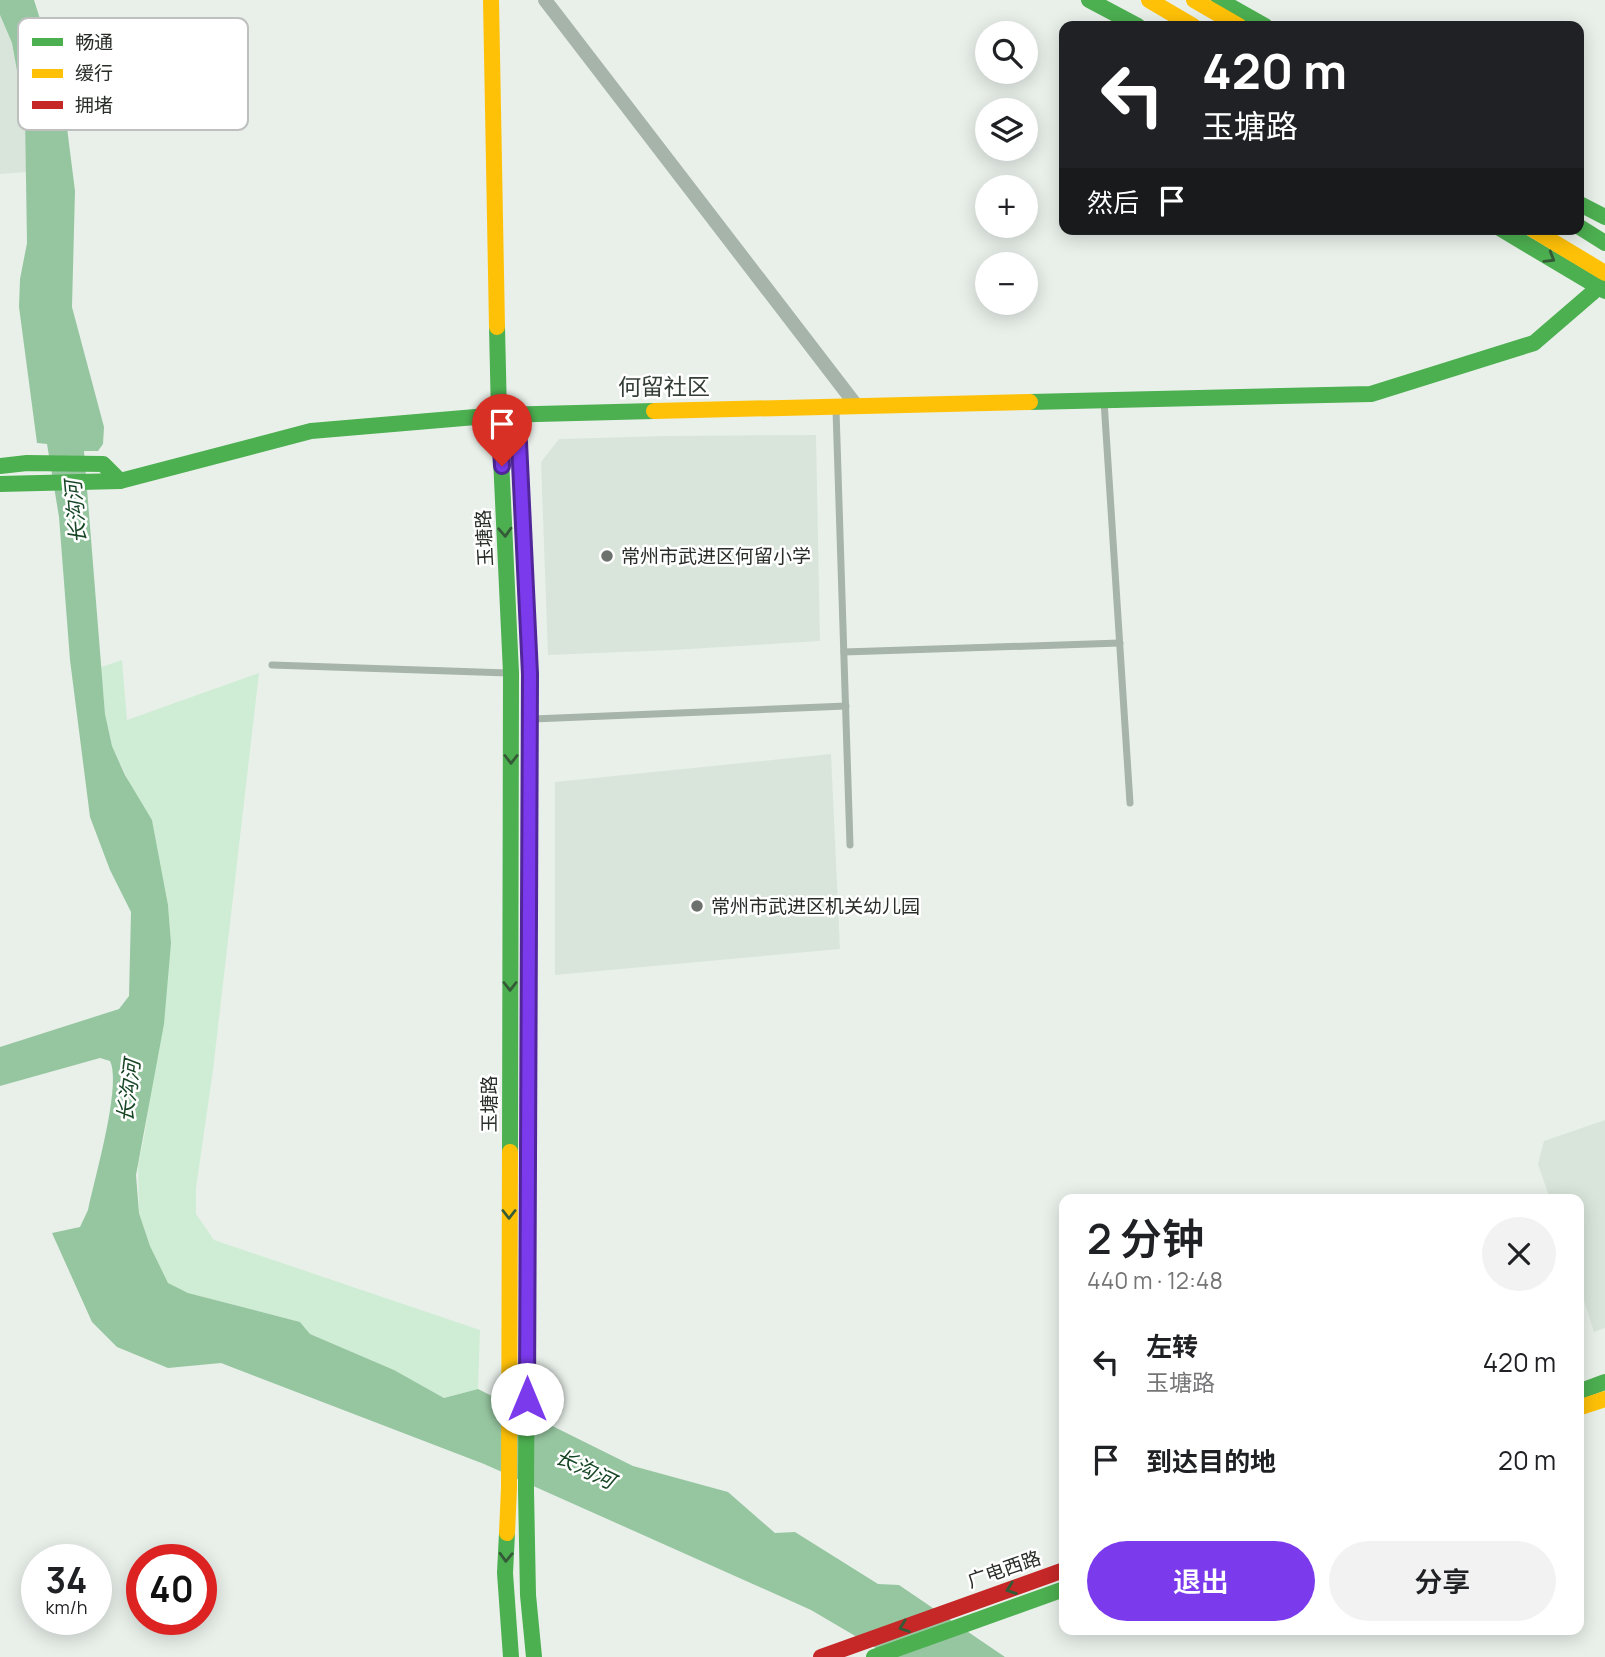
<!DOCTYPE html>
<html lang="zh">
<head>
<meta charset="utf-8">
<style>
	:root { --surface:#fff; --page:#f2f2f2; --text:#202124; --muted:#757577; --accent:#7c3aed }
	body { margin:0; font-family:Manrope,"Noto Sans SC",sans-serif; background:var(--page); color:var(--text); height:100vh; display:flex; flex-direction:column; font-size:26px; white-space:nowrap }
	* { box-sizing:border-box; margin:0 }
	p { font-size:23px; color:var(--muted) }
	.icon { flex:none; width:38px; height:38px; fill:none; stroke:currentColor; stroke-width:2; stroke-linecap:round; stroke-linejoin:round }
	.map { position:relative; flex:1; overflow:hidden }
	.drawer { position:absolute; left:1059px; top:1194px; width:525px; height:441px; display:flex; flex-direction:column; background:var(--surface); border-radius:14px; box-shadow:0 4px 18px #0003 }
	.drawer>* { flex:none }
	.guide { position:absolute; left:1059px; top:21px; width:525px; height:214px; border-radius:14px; box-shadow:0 4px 18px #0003; background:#202124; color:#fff; overflow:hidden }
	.controls { position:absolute; left:975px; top:21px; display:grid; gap:14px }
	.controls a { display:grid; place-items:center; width:63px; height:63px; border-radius:50%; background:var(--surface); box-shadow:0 4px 18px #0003; font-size:35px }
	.speed { position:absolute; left:21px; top:1544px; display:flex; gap:14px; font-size:35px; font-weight:700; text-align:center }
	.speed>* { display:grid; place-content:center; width:91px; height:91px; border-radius:50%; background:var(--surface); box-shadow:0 4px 18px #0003; line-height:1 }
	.speed small { font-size:18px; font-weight:400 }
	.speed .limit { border:10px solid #d22; background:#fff; color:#111 }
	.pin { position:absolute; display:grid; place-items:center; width:60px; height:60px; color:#fff; margin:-72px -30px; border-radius:50% 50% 50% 0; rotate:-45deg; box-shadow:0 0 7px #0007 }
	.pin .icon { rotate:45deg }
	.me { position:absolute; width:77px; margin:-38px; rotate:0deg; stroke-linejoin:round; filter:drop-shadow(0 0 5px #0008) }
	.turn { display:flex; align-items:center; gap:24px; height:147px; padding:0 28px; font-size:32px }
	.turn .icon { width:91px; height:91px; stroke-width:2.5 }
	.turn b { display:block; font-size:49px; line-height:60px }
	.then { display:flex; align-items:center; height:66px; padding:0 28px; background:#0003; gap:14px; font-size:26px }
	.round { display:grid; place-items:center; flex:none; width:74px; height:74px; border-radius:37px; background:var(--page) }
	.head { display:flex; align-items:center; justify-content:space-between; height:119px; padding:0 28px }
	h1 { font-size:42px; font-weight:600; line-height:52px }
	.cta { display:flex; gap:14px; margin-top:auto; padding:14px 28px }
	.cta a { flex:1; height:80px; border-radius:42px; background:var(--accent); color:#fff; font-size:28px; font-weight:600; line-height:80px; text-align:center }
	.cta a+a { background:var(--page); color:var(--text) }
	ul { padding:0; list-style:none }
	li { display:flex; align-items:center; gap:21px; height:98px; padding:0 28px }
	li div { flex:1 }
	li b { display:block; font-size:26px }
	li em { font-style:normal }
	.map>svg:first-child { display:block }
</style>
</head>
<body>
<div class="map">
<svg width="1605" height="1657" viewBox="0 0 1605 1657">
	<rect width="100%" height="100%" fill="#e9f0ea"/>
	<g fill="#d9e5da">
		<path d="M0,15l12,28 13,73 3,56 -28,2z"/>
		<path d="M816,435l4,206 -147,9 -125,5 -7,-193 18,-23 107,-3z"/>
		<path d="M831,754l9,195 -285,26v-193z"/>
		<path d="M1605,1120v208l-11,4 -15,-48 -1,-85h-28l-12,-35 6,-23z"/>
	</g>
	<path fill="#cfedd4" d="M122,660l5,60 132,-47 -46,397 -17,118v26l18,26 266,90 -2,59 -34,9 -50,-28 -84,-36 -10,-12 -112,-29 -20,-9 -18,-38 -11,-33 -1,-48 7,-33 26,-189 -3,-38 -16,-85 -21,-34 -19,-40 -7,-32 -4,-47z"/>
	<path fill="#96c6a0" d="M0,0h34l28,88 13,103 -3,116 32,120 -1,17 -5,7h-14l21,263 7,32 13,29 27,45 16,85 3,38 -7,81 -28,151 3,38 11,33 18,37 20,10 112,29 10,12 84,36 50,28 34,-9 155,77 95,26 47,41 20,-1 83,52 21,1 106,72h-114l-80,-47 -327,-146 -263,-101 -53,5 -51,-21 -25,-25 -40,-89 28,-6 8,-17c6,-30 34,-125 22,-149l-10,-3 -100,28v-39l119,-38 10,-13 2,-84 -21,-42 -20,-53 -20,-157 -11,-143 -12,-73 -10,-1 -18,-136 1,-28 7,-36 -2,-127 -13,-73 -12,-28z"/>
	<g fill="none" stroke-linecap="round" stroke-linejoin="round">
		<g stroke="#a7b4a9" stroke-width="7">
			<path d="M1104,401l26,402"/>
			<path d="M836,410l14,435"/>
			<path d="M844,652l276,-9"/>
			<path d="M272,665l236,8"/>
			<path d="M533,719l313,-13"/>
		</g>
		<path stroke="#a7b4a9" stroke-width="14" d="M545,0l311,405"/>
		<g stroke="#4caf50" stroke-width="16">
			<path d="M1089,0l49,26"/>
			<path d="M1219,0l46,26"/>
			<path d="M1578,203l27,14"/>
			<path d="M1578,226l27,17"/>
			<path d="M1501,229l104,62"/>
			<path d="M497,327l2,88 12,258 -1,479"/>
			<path d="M1030,402l341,-8 163,-51 65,-56 6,-2"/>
			<path d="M0,466l27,-3 76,1 17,17 191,-50 188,-16 155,-4"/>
			<path d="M0,484l120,-3"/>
			<path d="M530,769l-4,721 2,105 6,62"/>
			<path d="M1578,1392l27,-10"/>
			<path d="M507,1533l-2,40 6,84"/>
			<path d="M874,1657l190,-68"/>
		</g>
		<g stroke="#ffc107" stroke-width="16">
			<path d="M491,0l6,327"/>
			<path d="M1149,0l44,26"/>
			<path d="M1194,0l45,26"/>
			<path d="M1532,229l73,44"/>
			<path d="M654,411l376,-9"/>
			<path d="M1578,1408l27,-9"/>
			<path d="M507,1533l2,-45 1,-336"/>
		</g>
		<g stroke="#c62828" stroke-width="16">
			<path d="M499,415l20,27 11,232v95"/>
			<path d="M821,1657l243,-87"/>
		</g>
	</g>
	<defs><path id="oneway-chevron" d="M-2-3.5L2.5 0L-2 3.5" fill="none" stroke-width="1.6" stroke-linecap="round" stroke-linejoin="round" transform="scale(1.75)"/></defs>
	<g stroke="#355a37">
		<use href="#oneway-chevron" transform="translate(1550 258) rotate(31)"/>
		<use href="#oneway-chevron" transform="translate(505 532) rotate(87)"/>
		<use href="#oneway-chevron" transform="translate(511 759) rotate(90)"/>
		<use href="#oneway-chevron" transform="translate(510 986) rotate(90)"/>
		<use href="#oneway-chevron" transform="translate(509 1214) rotate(90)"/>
		<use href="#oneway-chevron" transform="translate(506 1557) rotate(92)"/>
		<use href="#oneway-chevron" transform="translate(1011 1589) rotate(161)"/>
		<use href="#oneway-chevron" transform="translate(904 1627) rotate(160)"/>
	</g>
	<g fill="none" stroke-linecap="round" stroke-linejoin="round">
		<defs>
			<path id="route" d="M502,466l-3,-51 20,27 11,232 -3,725"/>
		</defs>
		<use href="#route" stroke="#51269a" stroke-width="18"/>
		<use href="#route" stroke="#7c3aed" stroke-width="12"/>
	</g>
	<g fill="#6c716d" stroke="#fff" stroke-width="2.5">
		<circle cx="607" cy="556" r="7"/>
		<circle cx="697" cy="906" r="7"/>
	</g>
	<g text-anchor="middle" stroke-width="5" stroke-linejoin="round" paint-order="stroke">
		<g font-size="19" fill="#282d29" stroke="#fff">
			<text transform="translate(484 538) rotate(-93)" y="7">玉塘路</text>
			<text transform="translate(489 1104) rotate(-90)" y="7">玉塘路</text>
			<text transform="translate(1004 1569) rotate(-19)" y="7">广电西路</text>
		</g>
		<g font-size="19" fill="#282d29" stroke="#fff" text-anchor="start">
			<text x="621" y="563">常州市武进区何留小学</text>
			<text x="711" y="913">常州市武进区机关幼儿园</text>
		</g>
		<g font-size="21" font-style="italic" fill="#174624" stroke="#fff">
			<text transform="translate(76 512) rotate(-95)" y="7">长沟河</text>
			<text transform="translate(129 1091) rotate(-83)" y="7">长沟河</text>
			<text transform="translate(585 1469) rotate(26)" y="7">长沟河</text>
		</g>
		<g font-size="23" fill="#343e36" stroke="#fff">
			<text x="664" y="395">何留社区</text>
		</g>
	</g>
	<rect x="18" y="18" width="230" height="112" rx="10" fill="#fff" stroke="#bec0bf" stroke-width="2"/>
	<rect x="32" y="38" width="31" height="8" fill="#4caf50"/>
	<rect x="32" y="69" width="31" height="9" fill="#ffc107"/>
	<rect x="32" y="101" width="31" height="8" fill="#c62828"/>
	<g font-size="19" fill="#282d29">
		<text x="75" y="49">畅通</text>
		<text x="75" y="80">缓行</text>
		<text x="75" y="112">拥堵</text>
	</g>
</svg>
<div class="controls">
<a><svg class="icon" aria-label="search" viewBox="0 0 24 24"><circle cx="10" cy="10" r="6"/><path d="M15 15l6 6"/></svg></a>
<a><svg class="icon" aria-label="layers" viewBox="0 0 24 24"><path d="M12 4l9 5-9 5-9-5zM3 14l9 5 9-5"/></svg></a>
<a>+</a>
<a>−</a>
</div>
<div class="speed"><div>34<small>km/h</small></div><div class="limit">40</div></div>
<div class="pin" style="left:502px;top:466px;background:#d93025"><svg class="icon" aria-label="arrive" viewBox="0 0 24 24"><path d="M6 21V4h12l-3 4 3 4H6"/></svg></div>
<svg class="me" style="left:527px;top:1399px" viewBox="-20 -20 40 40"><circle r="19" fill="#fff"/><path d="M0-13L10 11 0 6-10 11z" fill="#7c3aed"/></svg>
<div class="guide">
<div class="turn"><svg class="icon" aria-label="left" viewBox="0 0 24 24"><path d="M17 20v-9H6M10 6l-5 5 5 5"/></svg><div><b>420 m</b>玉塘路</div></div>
<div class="then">然后<svg class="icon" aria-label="arrive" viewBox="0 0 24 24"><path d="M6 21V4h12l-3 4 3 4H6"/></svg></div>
</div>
<section class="drawer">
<div class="head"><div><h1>2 分钟</h1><p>440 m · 12:48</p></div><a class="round"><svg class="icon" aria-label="close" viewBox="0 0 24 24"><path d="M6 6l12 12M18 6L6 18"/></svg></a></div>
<ul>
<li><svg class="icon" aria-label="left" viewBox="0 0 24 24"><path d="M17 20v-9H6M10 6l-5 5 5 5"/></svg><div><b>左转</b><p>玉塘路</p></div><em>420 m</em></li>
<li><svg class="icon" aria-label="arrive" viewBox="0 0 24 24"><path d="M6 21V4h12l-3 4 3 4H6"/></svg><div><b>到达目的地</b></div><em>20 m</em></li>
</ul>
<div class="cta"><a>退出</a><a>分享</a></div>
</section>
</div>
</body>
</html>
